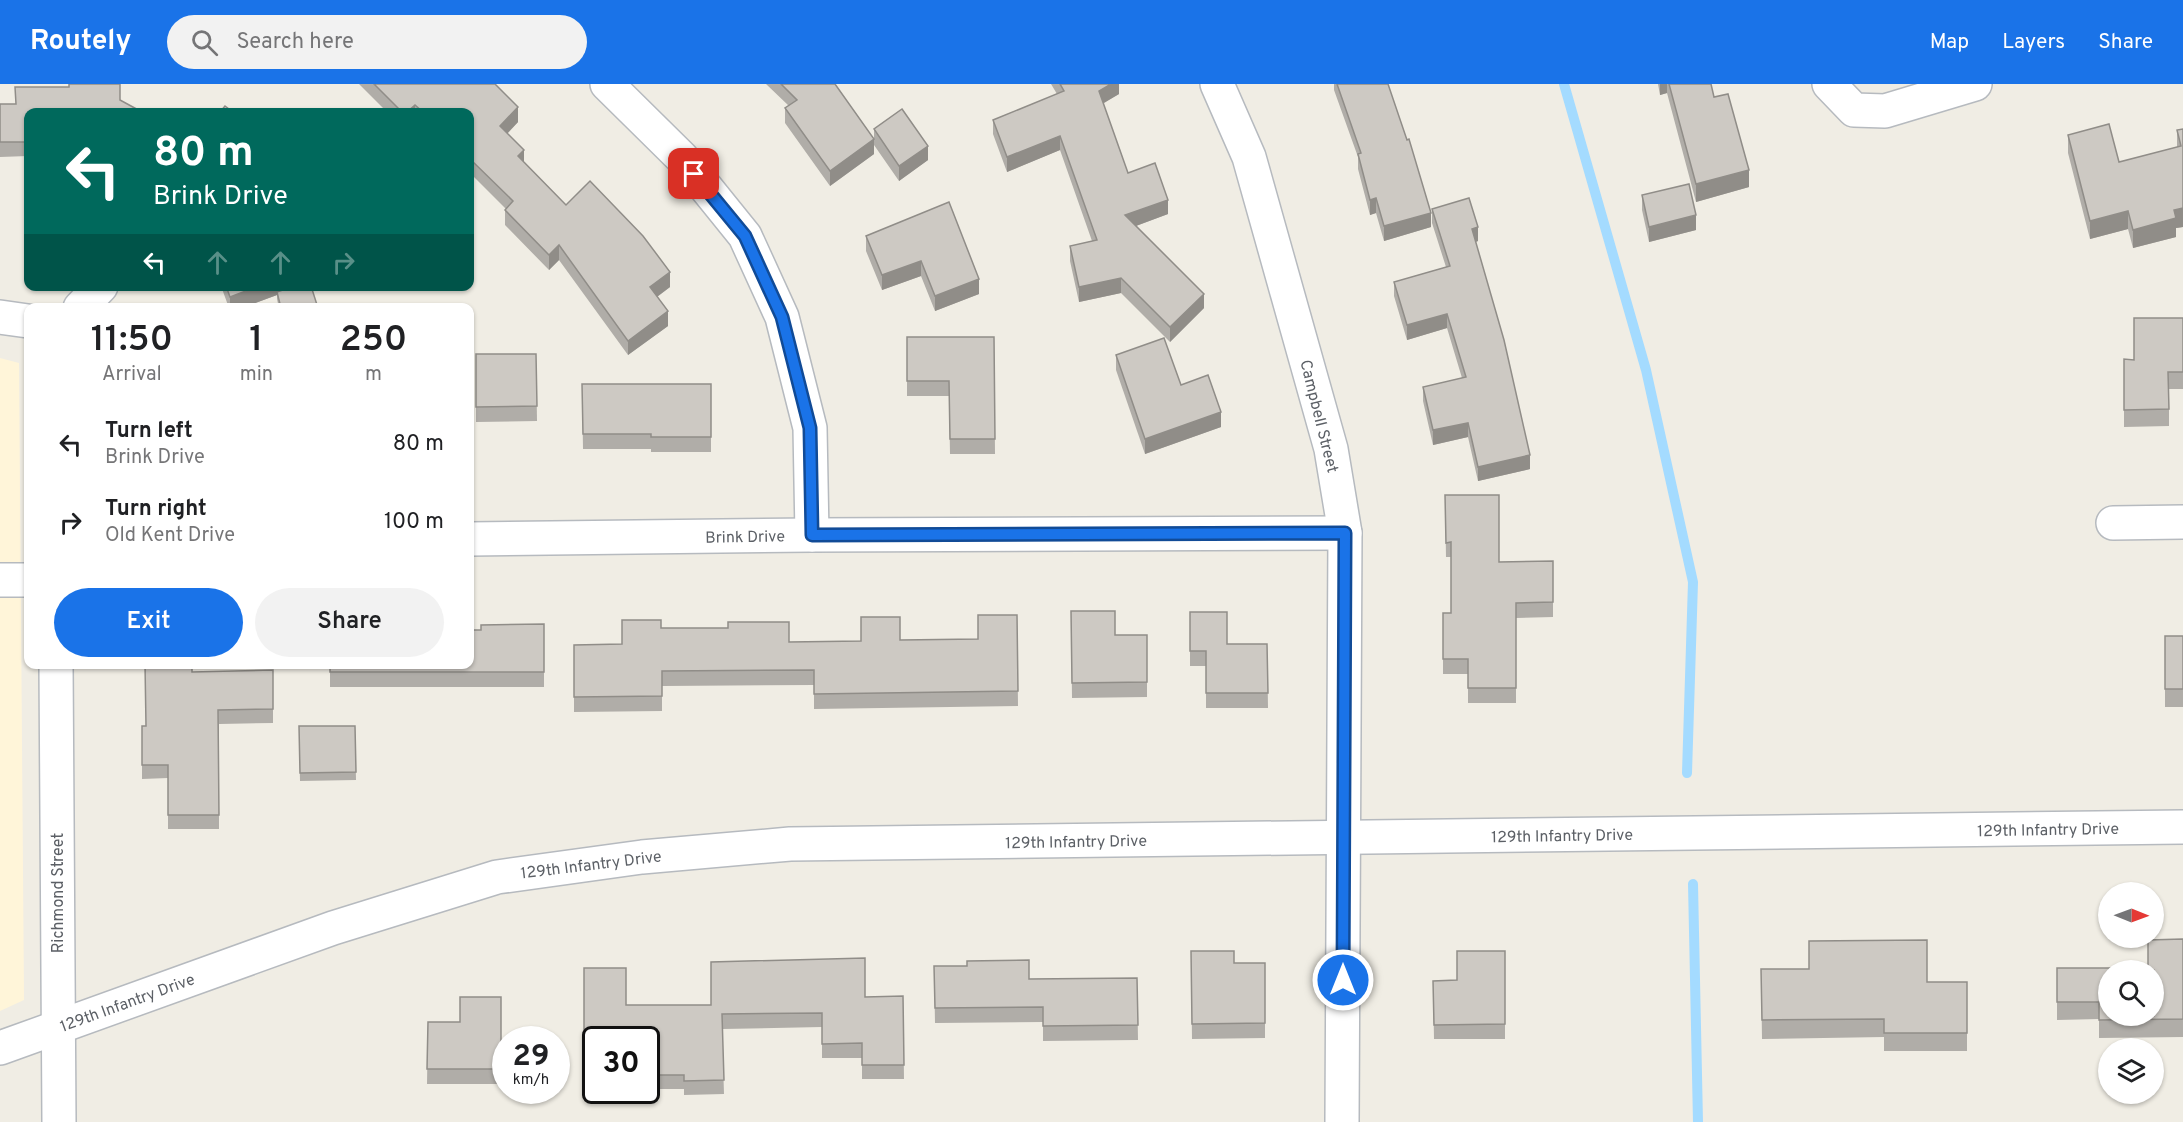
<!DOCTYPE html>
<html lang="en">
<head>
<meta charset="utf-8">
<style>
	:root { --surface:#fff; --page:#f2f2f2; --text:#202124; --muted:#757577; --accent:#1a73e8 }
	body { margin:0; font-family:Overpass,sans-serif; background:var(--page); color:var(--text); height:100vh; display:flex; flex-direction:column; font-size:22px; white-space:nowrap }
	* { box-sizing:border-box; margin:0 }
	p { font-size:20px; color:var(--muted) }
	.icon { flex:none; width:33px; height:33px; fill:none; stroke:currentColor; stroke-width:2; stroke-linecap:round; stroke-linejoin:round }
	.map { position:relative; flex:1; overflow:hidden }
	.details { position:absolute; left:24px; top:219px; width:450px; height:366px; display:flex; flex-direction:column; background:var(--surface); border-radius:12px; box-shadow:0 2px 4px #0004 }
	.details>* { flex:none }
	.banner { position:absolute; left:24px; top:24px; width:450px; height:183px; border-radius:12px; box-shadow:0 2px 4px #0004; background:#00695c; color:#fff; overflow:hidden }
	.needle { width:39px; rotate:91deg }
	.fabs { position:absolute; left:2098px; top:798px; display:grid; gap:12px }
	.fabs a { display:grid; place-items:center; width:66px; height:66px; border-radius:50%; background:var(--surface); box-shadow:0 2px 4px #0004; font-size:30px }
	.speed { position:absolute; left:492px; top:942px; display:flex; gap:12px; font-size:30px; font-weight:700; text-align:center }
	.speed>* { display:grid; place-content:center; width:78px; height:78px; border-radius:50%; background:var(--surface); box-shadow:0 2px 4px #0004; line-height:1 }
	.speed small { font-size:15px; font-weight:400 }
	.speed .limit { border:3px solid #111; border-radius:9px; background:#fff; color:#111 }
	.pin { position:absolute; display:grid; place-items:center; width:51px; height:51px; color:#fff; margin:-26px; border-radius:12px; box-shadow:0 3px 9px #0006 }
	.me { position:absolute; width:66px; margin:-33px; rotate:0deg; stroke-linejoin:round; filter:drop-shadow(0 0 4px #0008) }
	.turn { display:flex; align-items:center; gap:21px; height:126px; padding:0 30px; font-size:27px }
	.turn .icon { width:78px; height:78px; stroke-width:2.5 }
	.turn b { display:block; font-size:42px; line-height:51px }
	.lanes { display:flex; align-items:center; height:57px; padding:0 30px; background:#0003; justify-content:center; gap:30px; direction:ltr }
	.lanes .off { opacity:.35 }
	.eta { display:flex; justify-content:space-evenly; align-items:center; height:102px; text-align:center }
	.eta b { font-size:36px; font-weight:600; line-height:42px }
	.button { display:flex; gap:12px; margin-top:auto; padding:12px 30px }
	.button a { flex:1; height:69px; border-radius:36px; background:var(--accent); color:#fff; font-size:24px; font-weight:600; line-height:69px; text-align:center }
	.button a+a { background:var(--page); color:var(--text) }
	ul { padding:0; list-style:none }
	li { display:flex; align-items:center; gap:18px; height:78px; padding:0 30px }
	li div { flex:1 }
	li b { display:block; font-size:22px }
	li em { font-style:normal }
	header { display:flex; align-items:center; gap:36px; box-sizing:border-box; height:84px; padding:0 30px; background:var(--accent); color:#fff }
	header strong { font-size:28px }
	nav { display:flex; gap:33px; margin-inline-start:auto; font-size:21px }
	.search { width:420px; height:54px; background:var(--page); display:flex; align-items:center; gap:15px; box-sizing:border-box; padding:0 21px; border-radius:33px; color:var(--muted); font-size:22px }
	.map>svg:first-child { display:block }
</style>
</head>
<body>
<header>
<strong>Routely</strong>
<div class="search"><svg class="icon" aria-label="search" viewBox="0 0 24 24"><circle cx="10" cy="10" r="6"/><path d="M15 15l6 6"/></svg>Search here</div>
<nav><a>Map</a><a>Layers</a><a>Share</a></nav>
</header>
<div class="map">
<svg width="2183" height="1038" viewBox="0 0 2183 1038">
	<rect width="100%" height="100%" fill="#f0ede4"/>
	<path fill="#fff5d9" d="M0,274l19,5 5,637 -24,11z"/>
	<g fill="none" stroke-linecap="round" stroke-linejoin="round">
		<g stroke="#a4dbff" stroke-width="10">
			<path d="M1564,0l82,286 47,212 -6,191"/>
			<path d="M1693,800l5,238"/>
		</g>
		<defs>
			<g id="minor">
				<path d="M607,0l75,74 63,78 37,81 28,111 2,107"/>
				<path d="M1217,0l32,73 82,292 14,84 -3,589"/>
				<path d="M1829,0l25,26 31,1 90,-27"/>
				<path d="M80,224l21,-22"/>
				<path d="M0,233l28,4"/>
				<path d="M2113,439l70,-1"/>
				<path d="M470,455l342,-4 533,-2"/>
				<path d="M0,496h28"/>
				<path d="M56,580l3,458"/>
			</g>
			<path id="tertiary" d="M0,964l333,-120 164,-51 145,-20 148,-13 1393,-17"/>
		</defs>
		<use href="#minor" stroke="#b6babf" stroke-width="36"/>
		<use href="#tertiary" stroke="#b6babf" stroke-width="36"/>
		<use href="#minor" stroke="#fff" stroke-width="33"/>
		<use href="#tertiary" stroke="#fff" stroke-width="33"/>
	</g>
	<g fill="#b0ada8">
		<path d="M120,0l-92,28v44l-28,1v-53h15l54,-17z"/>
		<path d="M359,0h136l23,38 -11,12 17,28 42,43 104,82 -13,10 11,29 -40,29 -69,-95 -10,10 -44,-45v-15l1,-1 -36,-36v-61h-83z"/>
		<path d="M766,0h69l39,55v-10l54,31 -29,21 -25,-36v9l-44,32 -45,-63v-15l4,-2z"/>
		<path d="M1051,0h68v10l-16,9 25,70 40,41 -32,12 68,82 -34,34 -49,-49 -42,9 -9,-41v-15l22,-5 -32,-91 -53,22 -14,-38v-14l64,-26z"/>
		<path d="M1334,0h54l43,143 -47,14 -8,-28 -6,2 -12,-46v-12l-24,-67z"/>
		<path d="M1658,0h53l3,13 35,90 -53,15 -29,-109 -7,2z"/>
		<path d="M2183,45v98l-7,1v9l-43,11 -5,-19 -38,10 -22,-86v-18l51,27 58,-15v-17z"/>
		<path d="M1642,111l54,35 -47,12 -7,-32z"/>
		<path d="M949,118l30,92 -44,17 -14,-35 -39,14 -16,-39v-15z"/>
		<path d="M1432,125l46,32 -2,1 54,227 -52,12 -10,-44 -35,8 -10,-44v-14l39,-9 -15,-50 -40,12 -13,-44v-14l52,-15 -14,-44z"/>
		<path d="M221,202h62v4l35,18h-39l-2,-9v-4l-35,13h-13z"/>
		<path d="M2183,234v71h-14v37l-45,1v-68l10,1z"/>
		<path d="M907,253h87l1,117h-45l-1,-58h-42z"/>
		<path d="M476,270h60l1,67 -61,1z"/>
		<path d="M1116,271l65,30 40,42 -76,27 -29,-84z"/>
		<path d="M582,300h129v68h-60v-3h-68z"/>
		<path d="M1445,411l54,67 54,-1v56l-37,1v85h-48v-29h-25v-61h8v-56h-5z"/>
		<path d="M1071,527l44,24h32v62l-75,1z"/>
		<path d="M1190,528l37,32h40l1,64h-62v-42h-16z"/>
		<path d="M1017,531l1,91 -204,3v-24l-152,1v25l-88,1v-67l48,-1 39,-16 128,14 189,-3z"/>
		<path d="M544,540v63h-214v-23l151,-34z"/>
		<rect x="2165" y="552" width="18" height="71"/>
		<path d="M273,586v53l-54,1v105h-51v-51l-26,1v-53h4l46,-54z"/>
		<path d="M299,642h56l1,54 -56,1z"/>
		<path d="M2183,855v98l-84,1v-19l-42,1v-52h91z"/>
		<path d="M1191,867l43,12h31v75l-73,1z"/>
		<path d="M1505,867v88h-71l-1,-58 24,-1z"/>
		<path d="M934,882l95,13 108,-1 1,62 -95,1v-19l-108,1z"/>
		<path d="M584,884l42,37h85l154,-8 38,-1 1,83h-42v-21h-40v-31l-100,2 2,65 -40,1v-6h-38v-49h-50v29h-12z"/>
		<path d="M1761,885h48l118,13h40v69h-83v-14l-122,2z"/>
		<path d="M501,913v87h-74l1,-62h32z"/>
	</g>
	<g fill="#908d88">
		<path d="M1111,0h8v10l-20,12v-15z"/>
		<path d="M1660,0h7v9l-7,2z"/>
		<path d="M415,21v7h-8z"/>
		<path d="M518,23v15l-18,19v-15z"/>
		<path d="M1060,52v14l-53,22v-15z"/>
		<path d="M874,55v15l-44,32v-15z"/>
		<path d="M928,62v14l-29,21v-15z"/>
		<path d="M524,66v15l-6,-9z"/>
		<path d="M1749,86v17l-53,15v-18z"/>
		<path d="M1376,114v15l-6,2v-15z"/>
		<path d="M1168,116v14l-43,16v-15z"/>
		<path d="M2183,124v19l-7,1v9l-43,11v-18l41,-20z"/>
		<path d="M2128,127v18l-38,10v-18z"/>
		<path d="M1431,129v14l-47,14v-15z"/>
		<path d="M1696,131v15l-47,12v-15z"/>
		<path d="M1478,143v14l-6,2v-14z"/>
		<path d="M559,161v15l-10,10v-15z"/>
		<path d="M921,177v15l-39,14v-15z"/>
		<path d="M670,188v15l-20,15v-15z"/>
		<path d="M1121,194v15l-42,9v-15z"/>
		<path d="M979,195v15l-44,17v-15z"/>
		<path d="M259,202h24v7l-6,-1v3l-35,13h-12v-11z"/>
		<path d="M1204,210v14l-34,34v-15z"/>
		<path d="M668,227v15l-40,29v-14z"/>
		<path d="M1447,230v14l-40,12v-15z"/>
		<path d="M1221,328v15l-76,27v-15z"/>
		<path d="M1468,339v14l-35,8v-15z"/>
		<path d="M1530,371v14l-52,12v-14z"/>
	</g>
	<g fill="#cdc9c3" stroke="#908d88" stroke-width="1.5" fill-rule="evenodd">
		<path d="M69,0h51v16l22,12h-114v30h-28v-38h16l-1,-17h54z"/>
		<path d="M374,0h121l23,23 -18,19 24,24 -6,6 48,49 24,-24 53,55 27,36 -20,15 18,24 -40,30 -69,-96 -10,10 -44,-45 8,-9 -43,-42v-47h-47l-8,-7 -8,7h-5z"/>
		<path d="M781,0h54l39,55 -44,32 -45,-63 12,-8z"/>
		<path d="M1060,0h51l-12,7 29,82 27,-10 13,37 -43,15 79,79 -34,33 -49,-49 -42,9 -9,-41 27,-6 -37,-104 -53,21 -14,-37 71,-29z"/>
		<path d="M1337,0h51l19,56 2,-1 22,74 -47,13 -8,-28 -6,2 -12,-46 3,-1z"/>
		<path d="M1669,0h42l3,13 14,-3 21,76 -53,14z"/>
		<path d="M225,22l8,6h-13z"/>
		<path d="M902,25l26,37 -29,20 -25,-37z"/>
		<path d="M2109,40l10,38 62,-16 -4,-16 6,-1v79l-9,2 2,8 -43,12 -5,-19 -38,10 -22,-86z"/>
		<path d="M1689,100l7,31 -47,12 -7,-32z"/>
		<path d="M1469,114l9,29 -6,2 32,111 26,115 -52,12 -10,-44 -35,7 -10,-43 43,-10 -19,-63 -40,11 -13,-43 56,-16 -18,-57z"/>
		<path d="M949,118l30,77 -44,17 -14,-35 -39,14 -16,-39z"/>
		<path d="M226,202h33l-29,11z"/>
		<path d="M294,202h17l7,22h-37l-4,-16z"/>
		<path d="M2134,234h49v54h-15l1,37 -45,1v-51l10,1z"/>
		<path d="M907,253h87l1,102h-45l-1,-58h-42z"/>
		<path d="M1164,254l17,47 27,-10 13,37 -76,27 -29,-84z"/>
		<path d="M476,270h60l1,52 -61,1z"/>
		<path d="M582,300h129v53h-60v-3h-68z"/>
		<path d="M1445,411h54v67l54,-1v41l-37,1v85h-48v-29h-25v-46h8v-71l-5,1z"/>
		<path d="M1071,527h44v24h32v47l-75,1z"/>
		<path d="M1190,528h37v32h40l1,49h-62v-42h-16z"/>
		<path d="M978,531h39l1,76 -204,3v-24l-152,1v25l-88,1v-52l48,-1v-24h39v8h67v-6h61v20l72,-1v-24h39v23l78,-1z"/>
		<path d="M544,540v48h-214v-8h140v-34h11v-5z"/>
		<rect x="2165" y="552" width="18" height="53"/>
		<path d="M145,580h47v8l81,-2v39l-55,1 1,105h-51v-50h-26v-39h4z"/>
		<path d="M299,642h56l1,46 -56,1z"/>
		<path d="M2183,855v80l-84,1v-18h-42v-34h91v-28zM2109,886h45v46h-45z"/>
		<path d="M1927,856v42h40v51h-83v-14l-122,1 -1,-51h48v-28z"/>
		<path d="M1191,867h43v12h31v60l-73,1z"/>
		<path d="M1457,867h48v73l-71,1 -1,-44 24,-1z"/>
		<path d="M865,874v39l38,-1 1,69h-42v-22l-40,1v-31l-100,1 2,66 -40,1v-6h-38v-35h-50v15h-12v-87h42v37h85v-43z"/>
		<path d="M1029,876v19l108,-1 1,47 -95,1v-19l-108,1 -1,-42h33v-5z"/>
		<path d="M460,913h41v72h-74l1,-47h32z"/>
	</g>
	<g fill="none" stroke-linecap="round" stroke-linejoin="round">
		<defs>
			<path id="route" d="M694,90l51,62 37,81 28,111 2,107 533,-2 -2,447"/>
		</defs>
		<use href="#route" stroke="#114b97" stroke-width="15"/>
		<use href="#route" stroke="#1a73e8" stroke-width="10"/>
	</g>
	<g text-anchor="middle" stroke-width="5" stroke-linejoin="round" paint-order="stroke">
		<g font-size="16" fill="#5c6066" stroke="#fff">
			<text transform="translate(1320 332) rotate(76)" y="6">Campbell Street</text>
			<text transform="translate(745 452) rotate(-1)" y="6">Brink Drive</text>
			<text transform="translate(2048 745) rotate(-1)" y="6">129th Infantry Drive</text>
			<text transform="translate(1562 751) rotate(-1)" y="6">129th Infantry Drive</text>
			<text transform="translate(1076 757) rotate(-1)" y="6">129th Infantry Drive</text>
			<text transform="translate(591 780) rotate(-7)" y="6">129th Infantry Drive</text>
			<text transform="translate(57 809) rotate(-90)" y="6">Richmond Street</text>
			<text transform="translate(127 918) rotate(-20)" y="6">129th Infantry Drive</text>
		</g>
	</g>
</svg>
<div class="fabs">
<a><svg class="needle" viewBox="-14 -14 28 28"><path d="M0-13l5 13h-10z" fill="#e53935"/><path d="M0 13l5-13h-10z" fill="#757577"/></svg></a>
<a><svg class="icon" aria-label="search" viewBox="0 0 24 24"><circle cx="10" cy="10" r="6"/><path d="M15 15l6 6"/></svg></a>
<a><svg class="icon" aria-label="layers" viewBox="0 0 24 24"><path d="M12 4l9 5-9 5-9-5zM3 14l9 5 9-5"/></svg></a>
</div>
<div class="speed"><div>29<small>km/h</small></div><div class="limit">30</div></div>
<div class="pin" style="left:694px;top:90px;background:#d93025"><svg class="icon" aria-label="arrive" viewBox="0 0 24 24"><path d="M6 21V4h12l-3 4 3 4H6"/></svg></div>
<svg class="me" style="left:1343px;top:896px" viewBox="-20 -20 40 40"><circle r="17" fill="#1a73e8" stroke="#fff" stroke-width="3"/><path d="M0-11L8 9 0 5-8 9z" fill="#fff"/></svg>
<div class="banner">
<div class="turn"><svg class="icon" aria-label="left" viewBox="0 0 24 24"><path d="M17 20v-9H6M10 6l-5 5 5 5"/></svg><div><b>80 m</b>Brink Drive</div></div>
<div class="lanes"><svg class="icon" aria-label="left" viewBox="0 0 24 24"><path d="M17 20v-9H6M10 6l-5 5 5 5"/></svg><svg class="icon off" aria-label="ahead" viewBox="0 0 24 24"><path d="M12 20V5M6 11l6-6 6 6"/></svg><svg class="icon off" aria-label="ahead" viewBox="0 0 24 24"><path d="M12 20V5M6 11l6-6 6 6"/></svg><svg class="icon off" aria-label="right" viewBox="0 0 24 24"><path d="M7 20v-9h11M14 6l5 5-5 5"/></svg></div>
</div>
<section class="details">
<div class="eta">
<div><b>11:50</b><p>Arrival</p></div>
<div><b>1</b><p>min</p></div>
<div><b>250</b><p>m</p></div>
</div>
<ul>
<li><svg class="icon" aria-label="left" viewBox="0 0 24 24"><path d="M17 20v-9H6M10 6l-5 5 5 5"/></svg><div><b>Turn left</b><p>Brink Drive</p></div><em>80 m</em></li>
<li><svg class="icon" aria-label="right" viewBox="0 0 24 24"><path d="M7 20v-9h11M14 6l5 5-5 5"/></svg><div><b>Turn right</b><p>Old Kent Drive</p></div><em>100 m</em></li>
</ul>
<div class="button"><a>Exit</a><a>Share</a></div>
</section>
</div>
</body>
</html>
